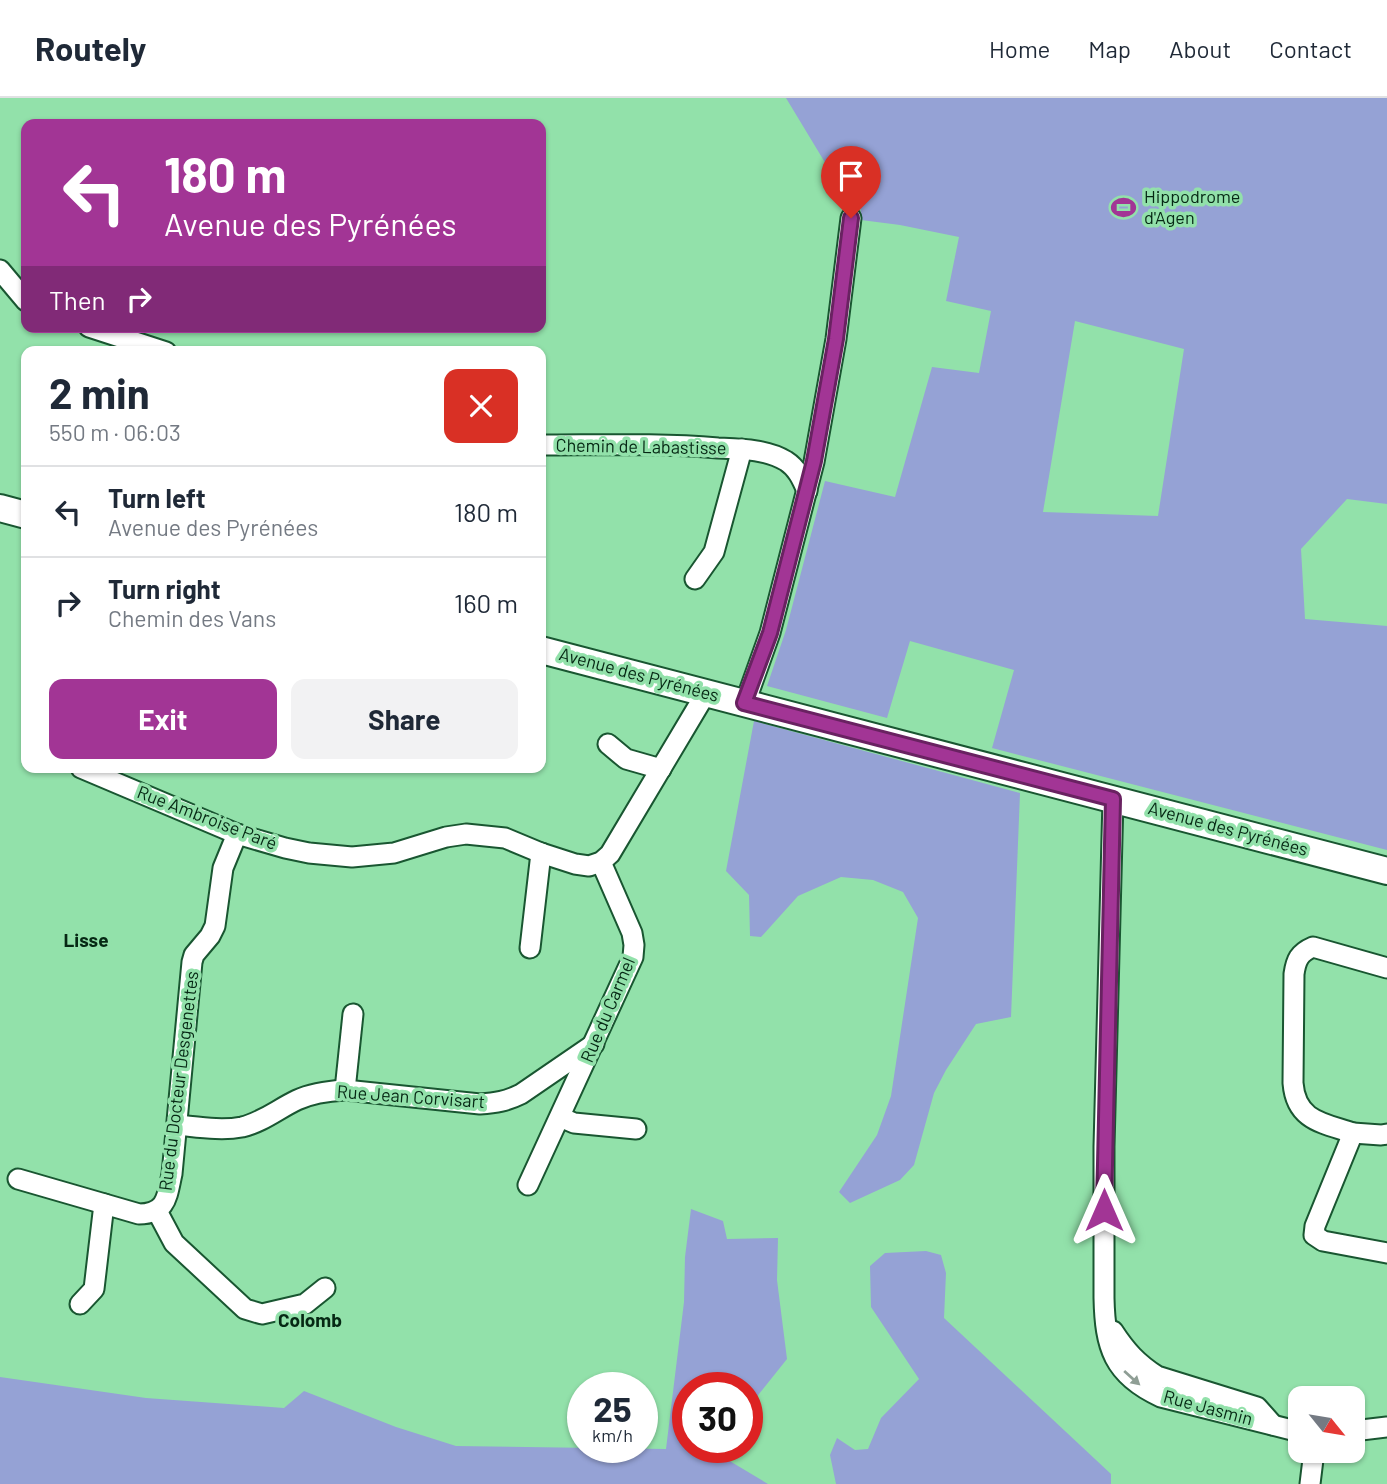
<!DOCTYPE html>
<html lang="en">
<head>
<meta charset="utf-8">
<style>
	:root { --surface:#fff; --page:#f2f2f3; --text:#1f2937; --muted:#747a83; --line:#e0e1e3; --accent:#a23595 }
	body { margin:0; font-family:Barlow,sans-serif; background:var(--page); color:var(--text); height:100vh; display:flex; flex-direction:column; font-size:26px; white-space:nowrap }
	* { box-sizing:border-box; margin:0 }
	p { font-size:23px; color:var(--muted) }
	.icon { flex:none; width:38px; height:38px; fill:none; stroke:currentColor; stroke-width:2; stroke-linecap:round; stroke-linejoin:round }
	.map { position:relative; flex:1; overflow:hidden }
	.sheet { position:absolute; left:21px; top:248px; width:525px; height:427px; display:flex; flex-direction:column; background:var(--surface); border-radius:14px; box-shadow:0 2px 5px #0004 }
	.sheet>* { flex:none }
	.guide { position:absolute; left:21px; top:21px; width:525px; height:214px; border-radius:14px; box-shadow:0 2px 5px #0004; background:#a23595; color:#fff; overflow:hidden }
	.needle { width:46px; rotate:120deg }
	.fabs { position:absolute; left:1288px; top:1288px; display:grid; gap:14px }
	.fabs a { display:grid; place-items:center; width:77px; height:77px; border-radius:14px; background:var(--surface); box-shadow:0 2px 5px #0004; font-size:35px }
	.speed { position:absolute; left:567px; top:1274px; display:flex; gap:14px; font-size:35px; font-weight:700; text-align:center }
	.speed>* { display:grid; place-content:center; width:91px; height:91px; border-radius:50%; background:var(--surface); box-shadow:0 2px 5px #0004; line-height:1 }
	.speed small { font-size:18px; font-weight:400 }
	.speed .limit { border:10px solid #d22; background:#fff; color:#111 }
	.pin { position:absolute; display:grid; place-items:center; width:60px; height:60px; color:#fff; margin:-72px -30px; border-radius:50% 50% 50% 0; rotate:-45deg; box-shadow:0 0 7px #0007 }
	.pin .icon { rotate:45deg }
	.me { position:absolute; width:77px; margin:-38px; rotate:0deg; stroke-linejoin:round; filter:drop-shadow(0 0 5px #0008) }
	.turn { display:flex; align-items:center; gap:24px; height:147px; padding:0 28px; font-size:32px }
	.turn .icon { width:91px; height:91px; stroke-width:2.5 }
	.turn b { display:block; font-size:49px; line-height:60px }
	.then { display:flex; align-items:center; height:66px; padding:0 28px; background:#0003; gap:14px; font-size:26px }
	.round { display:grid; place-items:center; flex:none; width:74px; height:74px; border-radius:14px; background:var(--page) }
	.overview { display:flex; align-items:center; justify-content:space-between; height:119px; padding:0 28px }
	h1 { font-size:42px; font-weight:700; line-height:52px }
	.cta { display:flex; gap:14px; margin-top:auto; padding:14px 28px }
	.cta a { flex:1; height:80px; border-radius:14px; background:var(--accent); color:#fff; font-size:28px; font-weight:700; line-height:80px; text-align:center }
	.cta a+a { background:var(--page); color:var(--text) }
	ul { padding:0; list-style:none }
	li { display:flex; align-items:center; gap:21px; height:91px; padding:0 28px; border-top:2px solid var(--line) }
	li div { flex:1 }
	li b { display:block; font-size:26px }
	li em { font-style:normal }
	header { display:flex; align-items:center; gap:42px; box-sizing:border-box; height:98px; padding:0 35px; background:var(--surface); border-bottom:2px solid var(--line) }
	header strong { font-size:33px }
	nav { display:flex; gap:38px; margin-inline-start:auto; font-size:24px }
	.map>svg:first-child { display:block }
</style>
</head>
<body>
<header>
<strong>Routely</strong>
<nav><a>Home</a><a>Map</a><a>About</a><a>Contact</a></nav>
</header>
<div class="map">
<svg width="1387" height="1386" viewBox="0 0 1387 1386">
	<rect width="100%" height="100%" fill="#92e1aa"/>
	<g fill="#95a2d5" fill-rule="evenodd">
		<path d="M786,0h601v406l-40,-5 -46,50 4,70 82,7v224l-395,-102 22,-78 -104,-29 -23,77 -120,-32 19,-56 39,-149 70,16 37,-130 47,6 12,-62 -45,-10 13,-64 -59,-12 -39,-5 -1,-26 -22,-10zM1075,223l109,28 -26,167 -115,-4z"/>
		<path d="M754,623l266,72 -9,224 -35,7 -30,46 -12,23 -20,72 -14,15 -50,23 -11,-11 38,-57 14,-39 27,-178 -15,-26 -30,-12 -32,-3 -43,19 -37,41 -11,-1 -1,-41 -23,-24z"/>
		<path d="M691,1111l32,12 4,18 51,-1 -1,42 10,79 -40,50v-21h-59v59h44l-4,13 40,24h-768v-107l146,21 138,10 20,-17 92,36 60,19 210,3 18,-147 1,-45z"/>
		<path d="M926,1153l15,4 5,18 -2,45 167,156v10h-275l-6,-29 7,-17 18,12 13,-1 13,-31 38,-39 -48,-72 -1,-41 15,-13z"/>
	</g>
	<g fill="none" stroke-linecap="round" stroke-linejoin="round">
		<defs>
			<g id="minor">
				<path d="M0,172l26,31"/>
				<path d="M89,229l77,25"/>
				<path d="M541,347c59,0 118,-2 177,3 22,1 48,1 68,13 11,7 16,18 21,30"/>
				<path d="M695,481l19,-27 28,-103"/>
				<path d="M745,605l25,-70 44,-171 22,-123 15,-121"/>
				<path d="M608,646l18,15 35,10"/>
				<path d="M81,670l156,66 48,14 24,5 43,4 42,-4 52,-16 20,-3 39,4 36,15 34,11 14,2 12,-4 9,-8 96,-161"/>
				<path d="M1113,701l-9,348v151c1,49 9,77 57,99l139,35"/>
				<path d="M530,850l11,-95"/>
				<path d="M345,992l8,-76"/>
				<path d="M560,1019l14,6 62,6"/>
				<path d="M177,1027c21,2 44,6 65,2 21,-5 36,-18 55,-27 15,-7 31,-9 48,-10l135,14c16,-1 27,-3 41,-10l73,-50"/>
				<path d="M1353,1035c-30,-10 -57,-12 -60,-50l1,-109c2,-14 5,-21 19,-27l74,21"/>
				<path d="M1387,1036l-6,1 -28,-2 -38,93 -1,9 9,6 64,12"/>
				<path d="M18,1081l121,35c28,0 28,-18 33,-40l20,-212 2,-7 16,-19 5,-10 8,-58 14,-34"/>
				<path d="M528,1087l105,-228 1,-12 -2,-12 -31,-71"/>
				<path d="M157,1113l17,32 71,66 17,5 43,-10 20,-16"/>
				<path d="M80,1206l14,-15 10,-85"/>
				<path d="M1113,1233c13,20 24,32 44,45l100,31 16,18"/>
				<path d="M1353,1333l34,-4"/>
				<path d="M1310,1386l4,-33"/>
			</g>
			<g id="secondary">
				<path d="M0,410l26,7"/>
				<path d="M541,552l846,221"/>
			</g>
		</defs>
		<use href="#minor" stroke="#195631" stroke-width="23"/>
		<use href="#secondary" stroke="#195631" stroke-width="30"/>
		<use href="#minor" stroke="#fff" stroke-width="19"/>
		<use href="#secondary" stroke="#fff" stroke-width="26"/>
	</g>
	<defs><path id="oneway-solid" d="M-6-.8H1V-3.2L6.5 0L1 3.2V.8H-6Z" transform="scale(1.75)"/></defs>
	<use fill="#8f9e95" href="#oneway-solid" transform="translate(1132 1280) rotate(42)"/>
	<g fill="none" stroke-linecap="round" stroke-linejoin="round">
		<defs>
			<path id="route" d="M851,120l-15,121 -22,122 -44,172 -26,70 369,96 -9,411"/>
		</defs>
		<use href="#route" stroke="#692261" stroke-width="18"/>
		<use href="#route" stroke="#a23595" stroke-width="12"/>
	</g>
	<defs>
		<symbol id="stadium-bare" viewBox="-9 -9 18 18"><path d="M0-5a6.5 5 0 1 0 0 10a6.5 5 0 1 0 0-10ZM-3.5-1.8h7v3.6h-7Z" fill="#a23595" stroke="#92e1aa" stroke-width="2.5" paint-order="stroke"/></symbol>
	</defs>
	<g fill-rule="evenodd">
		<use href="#stadium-bare" x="1106" y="92" width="35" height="35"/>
	</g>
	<g text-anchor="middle" stroke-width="7" stroke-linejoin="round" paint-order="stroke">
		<g font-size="18" fill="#062814" stroke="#92e1aa" text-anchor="start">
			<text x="1144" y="105">Hippodrome<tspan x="1144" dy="21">d'Agen</tspan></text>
		</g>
		<g font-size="18" fill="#062814" stroke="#92e1aa">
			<text transform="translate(641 349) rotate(1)" y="6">Chemin de Labastisse</text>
			<text transform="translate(639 577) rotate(15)" y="6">Avenue des Pyrénées</text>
			<text transform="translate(207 720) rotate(21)" y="6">Rue Ambroise Paré</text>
			<text transform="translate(1228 731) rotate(15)" y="6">Avenue des Pyrénées</text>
			<text transform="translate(608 912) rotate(-67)" y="6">Rue du Carmel</text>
			<text transform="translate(179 983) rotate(-83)" y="6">Rue du Docteur Desgenettes</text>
			<text transform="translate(411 999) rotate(4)" y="6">Rue Jean Corvisart</text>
			<text transform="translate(1208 1310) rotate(15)" y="6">Rue Jasmin</text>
		</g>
		<g font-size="19" font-weight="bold" fill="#062814" stroke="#92e1aa">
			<text x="86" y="849">Lisse</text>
			<text x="310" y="1229">Colomb</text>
		</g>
	</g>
</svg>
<div class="fabs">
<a><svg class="needle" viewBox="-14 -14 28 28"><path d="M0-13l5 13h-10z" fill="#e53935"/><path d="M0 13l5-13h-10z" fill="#747a83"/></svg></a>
</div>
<div class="speed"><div>25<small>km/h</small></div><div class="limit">30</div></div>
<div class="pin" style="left:851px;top:120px;background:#d93025"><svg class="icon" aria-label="arrive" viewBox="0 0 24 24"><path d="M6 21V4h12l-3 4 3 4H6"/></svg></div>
<svg class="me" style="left:1104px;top:1112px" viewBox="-20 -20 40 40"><path d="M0-17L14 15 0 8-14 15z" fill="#a23595" stroke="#fff" stroke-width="4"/></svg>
<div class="guide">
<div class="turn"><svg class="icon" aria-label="left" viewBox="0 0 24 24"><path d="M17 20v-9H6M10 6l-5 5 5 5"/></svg><div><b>180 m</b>Avenue des Pyrénées</div></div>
<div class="then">Then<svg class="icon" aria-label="right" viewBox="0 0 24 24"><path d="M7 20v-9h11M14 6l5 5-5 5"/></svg></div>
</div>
<section class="sheet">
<div class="overview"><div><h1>2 min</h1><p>550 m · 06:03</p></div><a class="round" style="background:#d93025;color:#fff"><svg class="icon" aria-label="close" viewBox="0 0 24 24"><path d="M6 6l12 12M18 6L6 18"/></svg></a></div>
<ul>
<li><svg class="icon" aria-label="left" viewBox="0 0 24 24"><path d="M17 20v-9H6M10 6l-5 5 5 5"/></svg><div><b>Turn left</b><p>Avenue des Pyrénées</p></div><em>180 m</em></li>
<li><svg class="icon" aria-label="right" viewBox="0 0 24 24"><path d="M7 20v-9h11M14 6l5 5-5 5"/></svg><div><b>Turn right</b><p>Chemin des Vans</p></div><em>160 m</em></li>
</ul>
<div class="cta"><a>Exit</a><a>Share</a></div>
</section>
</div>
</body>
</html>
